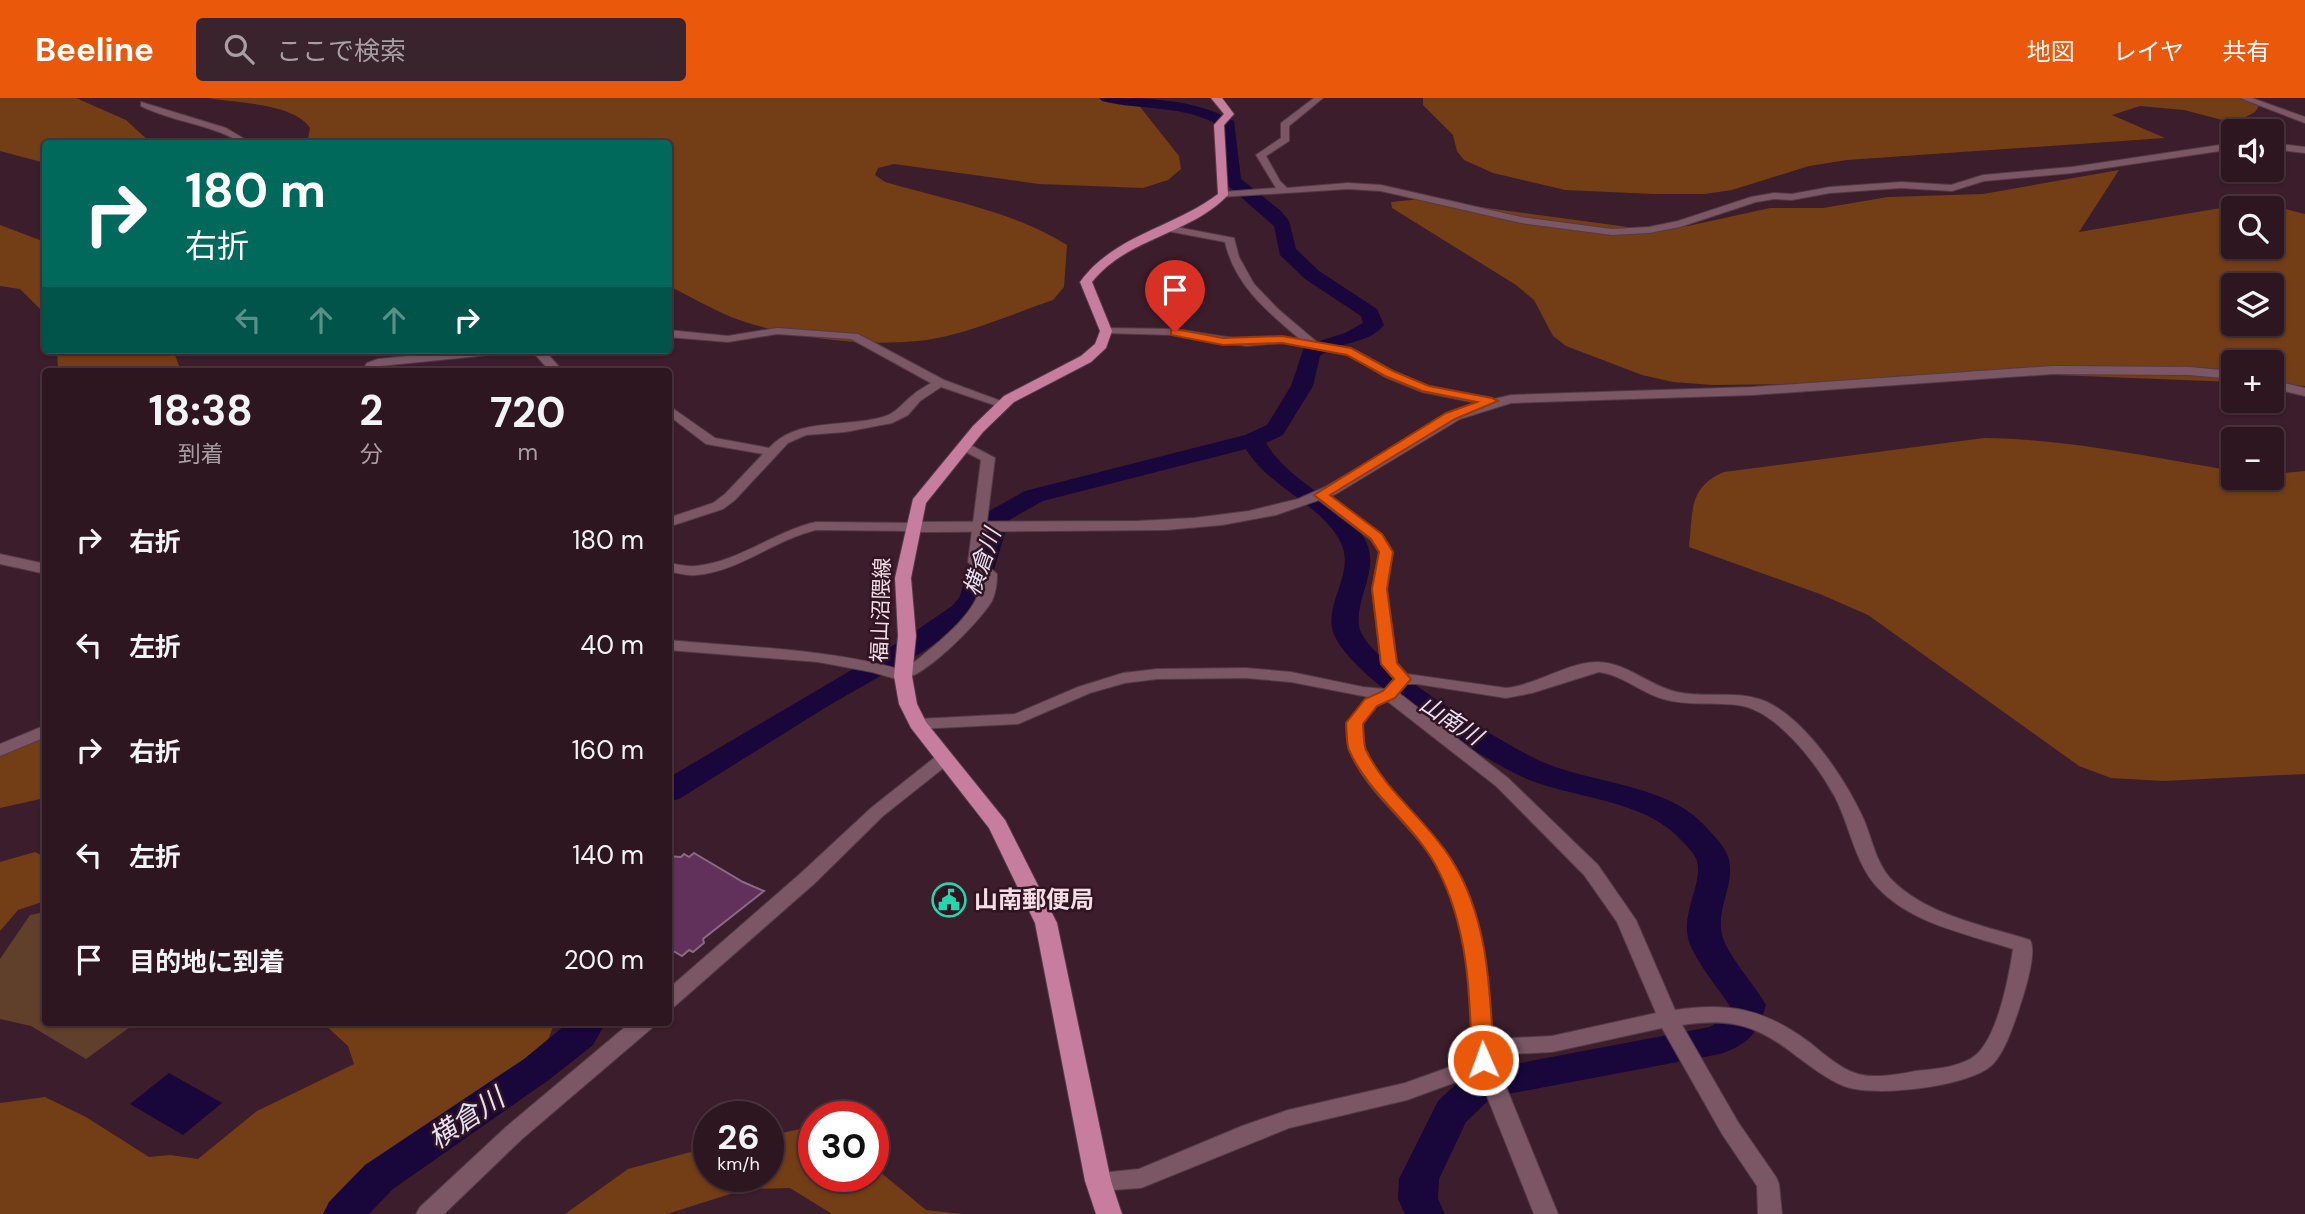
<!DOCTYPE html>
<html lang="ja">
<head>
<meta charset="utf-8">
<style>
	:root { --surface:#2d1620; --page:#39232d; --text:#f1f3f6; --muted:#a79fa5; --line:#48353e; --accent:#ea580c }
	body { margin:0; font-family:"DM Sans","Noto Sans JP",sans-serif; background:var(--page); color:var(--text); height:100vh; display:flex; flex-direction:column; font-size:26px; white-space:nowrap }
	* { box-sizing:border-box; margin:0 }
	p { font-size:23px; color:var(--muted) }
	.icon { flex:none; width:38px; height:38px; fill:none; stroke:currentColor; stroke-width:2; stroke-linecap:round; stroke-linejoin:round }
	.map { position:relative; flex:1; overflow:hidden }
	.sheet { position:absolute; left:42px; top:270px; width:630px; height:658px; display:flex; flex-direction:column; background:var(--surface); border-radius:7px; box-shadow:0 2px 5px #0004,0 0 0 2px var(--line) }
	.sheet>* { flex:none }
	.banner { position:absolute; left:42px; top:42px; width:630px; height:214px; border-radius:7px; box-shadow:0 2px 5px #0004,0 0 0 2px var(--line); background:#00695c; color:#fff; overflow:hidden }
	.fabs { position:absolute; left:2221px; top:21px; display:grid; gap:14px }
	.fabs a { display:grid; place-items:center; width:63px; height:63px; border-radius:7px; background:var(--surface); box-shadow:0 2px 5px #0004,0 0 0 2px var(--line); font-size:35px }
	.speed { position:absolute; left:693px; top:1003px; display:flex; gap:14px; font-size:35px; font-weight:700; text-align:center }
	.speed>* { display:grid; place-content:center; width:91px; height:91px; border-radius:50%; background:var(--surface); box-shadow:0 2px 5px #0004,0 0 0 2px var(--line); line-height:1 }
	.speed small { font-size:18px; font-weight:400 }
	.speed .limit { border:10px solid #d22; background:#fff; color:#111 }
	.pin { position:absolute; display:grid; place-items:center; width:60px; height:60px; color:#fff; margin:-72px -30px; border-radius:50% 50% 50% 0; rotate:-45deg; box-shadow:0 0 7px #0007 }
	.pin .icon { rotate:45deg }
	.me { position:absolute; width:77px; margin:-38px; rotate:358deg; stroke-linejoin:round; filter:drop-shadow(0 0 5px #0008) }
	.turn { display:flex; align-items:center; gap:24px; height:147px; padding:0 28px; font-size:32px }
	.turn .icon { width:91px; height:91px; stroke-width:2.5 }
	.turn b { display:block; font-size:49px; line-height:60px }
	.lanes { display:flex; align-items:center; height:66px; padding:0 28px; background:#0003; justify-content:center; gap:35px; direction:ltr }
	.lanes .off { opacity:.35 }
	.eta { display:flex; justify-content:space-evenly; align-items:center; height:119px; text-align:center }
	.eta b { font-size:42px; font-weight:700; line-height:49px }
	ul { padding:0; list-style:none }
	li { display:flex; align-items:center; gap:21px; height:105px; padding:0 28px }
	li div { flex:1 }
	li b { display:block; font-size:26px }
	li em { font-style:normal }
	header { display:flex; align-items:center; gap:42px; box-sizing:border-box; height:98px; padding:0 35px; background:var(--accent); color:#fff }
	header strong { font-size:33px }
	nav { display:flex; gap:38px; margin-inline-start:auto; font-size:24px }
	.search { width:490px; height:63px; background:var(--page); display:flex; align-items:center; gap:18px; box-sizing:border-box; padding:0 24px; border-radius:7px; color:var(--muted); font-size:26px }
	.map>svg:first-child { display:block }
</style>
</head>
<body>
<header>
<strong>Beeline</strong>
<div class="search"><svg class="icon" aria-label="search" viewBox="0 0 24 24"><circle cx="10" cy="10" r="6"/><path d="M15 15l6 6"/></svg>ここで検索</div>
<nav><a>地図</a><a>レイヤ</a><a>共有</a></nav>
</header>
<div class="map">
<svg width="2305" height="1116" viewBox="0 0 2305 1116">
	<rect width="100%" height="100%" fill="#3c1d2b"/>
	<path fill="#603f2b" d="M45,814l1,110h91l-51,37 -55,-33 -31,-7v-60l30,-44z"/>
	<g fill="#733d16" fill-rule="evenodd">
		<path d="M0,0h76l50,22 25,23 -105,1 -1,19 -45,-12z"/>
		<path d="M207,0h926l46,58 2,13 -13,11 -25,8 -104,-4 -145,-20 -16,4 -3,7 10,7c58,17 131,30 182,63l-3,42 -11,13c-35,12 -70,27 -106,36 -60,15 -159,3 -216,-19 -21,-9 -42,-21 -62,-31l-1,-142 -361,-1 3,-15c-16,-25 -74,-25 -103,-30z"/>
		<path d="M1423,0h832l4,8 -4,6 -21,11 -50,-13 -44,-4 -28,9 53,23 -318,22 -38,6 -77,24 -27,4h-52l-88,-4 -72,-17 -29,-13 -7,-9 -4,-16 -30,-30z"/>
		<path d="M2119,72l-40,62 177,-30 49,12v172l-33,-2v-22h-39v20l-176,-7h-88l-156,9 -101,1 -39,-3 -31,-7 -76,-29 -13,-10 -19,-36 -18,-15 -124,-77 -1,-6 30,-3 214,29 53,-2 82,-18h53l65,-11 95,-3zM2233,110h39v39h-39zM2233,187h39v39h-39z"/>
		<path d="M0,127l45,17v72l-25,-25 -20,-3z"/>
		<path d="M57,252h116l8,21h-123z"/>
		<path d="M1984,340c83,1 167,19 249,33v7h39v-4l33,-3v303l-142,7 -52,-3 -32,-12 -211,-151 -48,-21 -131,-47c4,-35 -1,-60 35,-75z"/>
		<path d="M45,640v60l-45,10v-54z"/>
		<path d="M35,754l10,5v44l-27,9 -18,21v-69z"/>
		<path d="M322,924h233l-11,28 -184,122 -35,42h-325v-111l45,-6 41,20 63,40 21,-2 28,4 59,-48 97,-47 -6,-18z"/>
		<path d="M814,1028v50h59v-10l53,44 36,4h-130l-42,-26 -44,1 -79,25h-102l63,-45 81,-22v29h59v-40z"/>
	</g>
	<path fill="#19063a" d="M169,975l53,30 -39,32 -53,-31z"/>
	<g fill="none" stroke-linecap="round" stroke-linejoin="round">
		<g fill="#19063a" fill-rule="evenodd">
			<path d="M1099,0c47,0 93,0 135,23l7,58 40,32 8,10 7,28 23,22 58,38 7,16c-16,20 -46,16 -64,31l-7,30 -27,44 -3,5 -17,8c24,40 73,55 98,95 18,30 -9,58 -5,88 5,36 140,114 175,132 51,26 132,24 171,68 8,9 22,22 24,34 6,27 -15,51 -6,78 6,19 32,47 43,67 -8,28 -18,40 -46,49l-228,43 -26,25 -27,57 -1,20 7,15h-40l-7,-15 1,-20 39,-78 30,-28 242,-46 16,-11 4,-10c-12,-18 -37,-48 -42,-68 -6,-28 15,-55 9,-77 -2,-7 -11,-16 -16,-21 -38,-43 -116,-41 -165,-66 -41,-21 -176,-102 -184,-146 -5,-30 24,-57 8,-87 -20,-38 -71,-53 -94,-92l-203,52 -34,19 -24,79 -13,19 -48,33 -96,55 -149,93 -11,3v-24l236,-139 48,-33 7,-8 30,-87 36,-20 220,-56 22,-10 24,-39 12,-36 7,-6 35,-11 18,-10 -2,-7 -56,-37 -25,-24 -6,-29 -47,-41 -7,-59c-37,-22 -78,-15 -118,-25z"/>
			<path d="M569,924h37l-13,23 -43,34 -157,110 -24,25h-46l6,-12 36,-37 159,-106z"/>
		</g>
	</g>
	<path fill="#61315b" stroke="#896b84" stroke-width="2" d="M694,755l49,29 21,9 -61,48 1,4 -11,9 -4,-2 -7,6 -14,-8v-92l13,1 3,-3 5,3z"/>
	<g fill="none" stroke-linecap="round" stroke-linejoin="round">
		<defs>
			<g id="minor">
				<path d="M1314,0h9l-34,28v15l-23,15 14,25 7,7 61,-5 33,2 140,32 91,12 37,-2 29,-6 73,-24 23,-4 18,1 38,-7 71,-5 50,3 32,-10 89,-8 161,-24v6l-161,24 -88,8 -32,10 -51,-3 -71,5 -38,7 -18,-1 -18,3 -76,25 -31,6 -37,2 -91,-12 -140,-32 -33,-2 -128,8v-4l3,-1 53,-4 -20,-33 25,-17v-15z"/>
				<path d="M2240,0h12l53,19v6z"/>
				<path d="M141,4l85,26 27,16c-14,0 -23,-9 -37,-13 -25,-9 -51,-13 -75,-25z"/>
				<path d="M2272,45l33,4v6l-33,-4z"/>
				<path d="M1166,127l68,13 5,19 15,27 24,25 40,34 37,7 38,21 36,15 63,12 6,4 -6,4 -70,-14 -37,-15 -37,-22 -66,-12 -36,3 -71,-11 -73,-2 -2,-2 6,-3 69,1 71,11 36,-3 19,3c-33,-28 -66,-54 -76,-98l-63,-12v-4z"/>
				<path d="M777,230l81,6 86,46 65,24 -6,4 -62,-21 -21,14 -12,14 -16,8 -47,9 -39,3 -18,8 -53,57 -12,9 -55,18v-9l45,-15 12,-9 38,-40 -57,-10 -38,-29v-10l47,33 54,10c28,-31 76,-20 114,-31 14,-4 19,-14 30,-22 5,-5 12,-8 18,-12l-80,-44 -74,-5 -49,8 -60,-5v-7l60,6z"/>
				<path d="M466,252h39l-6,4 -119,12 -6,5h-12l5,-8 11,-4z"/>
				<path d="M531,252h13l19,21h-13z"/>
				<path d="M2272,282l33,8v8l-33,-8z"/>
				<path d="M965,344l30,16 -13,103 15,13c0,9 -1,18 -5,27 -11,19 -73,84 -95,78l-2,-3c6,-6 15,-11 22,-16 25,-21 64,-49 66,-85l-15,-13 13,-102 -21,-11 -2,-3z"/>
				<path d="M1321,393l61,43 11,18 -7,37 11,74 10,11 99,14c31,-3 61,-26 92,-26 30,1 51,24 79,30 30,7 61,-3 90,10 40,19 79,78 97,118 8,19 12,42 26,58 35,37 93,47 140,62 8,13 -7,57 -12,72 -6,17 -13,39 -25,52 -22,23 -120,34 -149,22 -16,-6 -31,-18 -45,-28 -40,-32 -66,-41 -117,-33l56,97 38,55 3,7 3,30h-24l-1,-28 -35,-52 -60,-106 -110,24 -59,3 65,159h-24l-56,-140 -71,26 -118,28 -148,60 -43,3 -8,-3 -3,-7 3,-7 49,-5 103,-43 46,-16 117,-27 67,-24c-2,-65 -2,-136 -36,-194 -24,-41 -69,-70 -87,-115 -3,-8 -2,-19 -3,-27l22,-26 -77,-15 -45,-4 -89,1 -32,4 -35,10 -72,31 -100,5 -8,-5 8,-5 97,-5 63,-27 45,-14 34,-4 89,-1 45,4 72,15 22,2 9,-10 -13,-15 -9,-75 7,-37 -8,-12 -55,-42 -2,-3zM1599,574c23,3 41,20 64,27 24,7 49,3 74,6 39,4 80,59 98,92 15,29 20,67 43,91 34,36 89,46 135,61 -4,28 -15,85 -36,105 -14,13 -42,15 -61,17 -17,3 -40,8 -58,3 -18,-5 -35,-21 -49,-32 -45,-33 -79,-40 -134,-32l-39,-90 -38,-55 -90,-87 -109,-85 8,-9h10l89,14 26,-5zM1387,603l109,85 88,89 33,47 39,91 -104,23 -60,3c-3,-61 -7,-127 -41,-180 -23,-36 -69,-70 -85,-109 -3,-8 -3,-18 -4,-26l15,-18z"/>
				<path d="M816,424l97,1 7,4 -7,4 -97,-1c-42,10 -76,41 -120,45 -9,1 -19,-2 -28,-4v-8c9,1 19,4 28,3 43,-4 79,-35 120,-44z"/>
				<path d="M46,627v12l-46,19v-12z"/>
				<path d="M945,655l6,1 3,4 -3,4 -68,54 -68,67 -140,123 -7,3v-20l133,-116 70,-65 68,-54z"/>
				<path d="M631,924h24l-3,6 -130,111 -78,75h-28l4,-7 86,-80z"/>
			</g>
			<g id="tertiary">
				<path d="M2053,268l136,1 44,4v8l-44,-4 -136,-1 -301,21 -241,8 -51,16 -124,75 -60,21 -54,10 -56,5 -232,2h-21l-8,-5 8,-5 225,-1 56,-3 55,-7 49,-12 27,-12 125,-74 27,-10 34,-8 241,-8z"/>
				<path d="M0,456l46,10v10l-46,-10z"/>
				<path d="M668,542c82,8 163,8 241,32l3,4 -9,5 -31,-9 -54,-10 -150,-12z"/>
			</g>
			<path id="primary" d="M1211,0h11l12,16 -10,11 4,70c-38,40 -100,42 -136,87l20,49 -6,17 -15,14 -77,40 -31,30 -57,71 -15,75 5,58 -4,40 5,28 9,18 79,98 52,103 54,258 11,33h-26l-11,-33 -50,-258 -46,-95 -78,-100 -12,-24 -5,-28 4,-40 -3,-58 18,-79 60,-73 31,-30 77,-40 14,-12 5,-13 -20,-49c34,-47 93,-54 138,-88l-4,-69 10,-11z"/>
		</defs>
		<use href="#minor" stroke="#543a46" stroke-width="2"/>
		<use href="#tertiary" stroke="#543a46" stroke-width="2"/>
		<use href="#primary" stroke="#543a46" stroke-width="2"/>
		<use href="#minor" fill="#7b5766" fill-rule="evenodd"/>
		<use href="#tertiary" fill="#7b5766" fill-rule="evenodd"/>
		<use href="#primary" fill="#c77d9e" fill-rule="evenodd"/>
	</g>
	<path fill="#ea580c" stroke="#983908" stroke-width="2" d="M1175,231l48,9 59,-2 69,12 42,23 36,15 63,12 6,3 -43,18 -125,76 52,39 11,18 -6,37 10,74 14,16 -16,19 -18,8 -14,18c1,8 0,19 3,26 20,42 61,70 85,109 38,59 39,133 43,201l-3,6 -8,2 -7,-2 -4,-6c-2,-67 -4,-135 -36,-194 -23,-43 -67,-71 -87,-116 -3,-8 -2,-19 -3,-27l19,-24 18,-8 11,-12 -13,-15 -9,-75 7,-37 -8,-13 -57,-44 132,-82 31,-11 -55,-11 -37,-15 -38,-21 -65,-12 -59,2 -52,-10v-5z"/>
	<defs>
		<symbol id="civic-ring" viewBox="-11 -11 22 22"><circle r="9.5" fill="#311422" stroke="#27d5ad" stroke-width="1.5"/><path d="M-.6-6.5H3V-4.5H.6V-3L4-1V1h2V6H-6V1h2V-1L-.6-3ZM-1.2 2.5V6h2.4V2.5Z" fill="#27d5ad"/></symbol>
	</defs>
	<g fill-rule="evenodd">
		<use href="#civic-ring" x="930" y="783" width="38" height="38"/>
	</g>
	<g text-anchor="middle" stroke-width="5" stroke-linejoin="round" paint-order="stroke">
		<g font-size="21" fill="#f4dee6" stroke="#311422">
			<text transform="translate(881 512) rotate(-88)" y="7">福山沼隈線</text>
		</g>
		<g font-size="23" font-style="italic" fill="#e4e1f3" stroke="#311422">
			<text transform="translate(982 464) rotate(-71)" y="8">横倉川</text>
			<text transform="translate(1451 622) rotate(33)" y="8">山南川</text>
		</g>
		<g font-size="24" font-weight="bold" fill="#f4dee6" stroke="#311422" text-anchor="start">
			<text x="974" y="810">山南郵便局</text>
		</g>
		<g font-size="28" font-style="italic" fill="#e4e1f3" stroke="#311422">
			<text transform="translate(466 1020) rotate(-34)" y="10">横倉川</text>
		</g>
	</g>
</svg>
<div class="fabs">
<a><svg class="icon" aria-label="sound" viewBox="0 0 24 24"><path d="M4 9h4l5-4v14l-5-4H4zM17 9q2 3 0 6"/></svg></a>
<a><svg class="icon" aria-label="search" viewBox="0 0 24 24"><circle cx="10" cy="10" r="6"/><path d="M15 15l6 6"/></svg></a>
<a><svg class="icon" aria-label="layers" viewBox="0 0 24 24"><path d="M12 4l9 5-9 5-9-5zM3 14l9 5 9-5"/></svg></a>
<a>+</a>
<a>−</a>
</div>
<div class="speed"><div>26<small>km/h</small></div><div class="limit">30</div></div>
<div class="pin" style="left:1175px;top:234px;background:#d93025"><svg class="icon" aria-label="arrive" viewBox="0 0 24 24"><path d="M6 21V4h12l-3 4 3 4H6"/></svg></div>
<svg class="me" style="left:1483px;top:962px" viewBox="-20 -20 40 40"><circle r="17" fill="#ea580c" stroke="#fff" stroke-width="3"/><path d="M0-11L8 9 0 5-8 9z" fill="#fff"/></svg>
<div class="banner">
<div class="turn"><svg class="icon" aria-label="right" viewBox="0 0 24 24"><path d="M7 20v-9h11M14 6l5 5-5 5"/></svg><div><b>180 m</b>右折</div></div>
<div class="lanes"><svg class="icon off" aria-label="left" viewBox="0 0 24 24"><path d="M17 20v-9H6M10 6l-5 5 5 5"/></svg><svg class="icon off" aria-label="ahead" viewBox="0 0 24 24"><path d="M12 20V5M6 11l6-6 6 6"/></svg><svg class="icon off" aria-label="ahead" viewBox="0 0 24 24"><path d="M12 20V5M6 11l6-6 6 6"/></svg><svg class="icon" aria-label="right" viewBox="0 0 24 24"><path d="M7 20v-9h11M14 6l5 5-5 5"/></svg></div>
</div>
<section class="sheet">
<div class="eta">
<div><b>18:38</b><p>到着</p></div>
<div><b>2</b><p>分</p></div>
<div><b>720</b><p>m</p></div>
</div>
<ul>
<li><svg class="icon" aria-label="right" viewBox="0 0 24 24"><path d="M7 20v-9h11M14 6l5 5-5 5"/></svg><div><b>右折</b></div><em>180 m</em></li>
<li><svg class="icon" aria-label="left" viewBox="0 0 24 24"><path d="M17 20v-9H6M10 6l-5 5 5 5"/></svg><div><b>左折</b></div><em>40 m</em></li>
<li><svg class="icon" aria-label="right" viewBox="0 0 24 24"><path d="M7 20v-9h11M14 6l5 5-5 5"/></svg><div><b>右折</b></div><em>160 m</em></li>
<li><svg class="icon" aria-label="left" viewBox="0 0 24 24"><path d="M17 20v-9H6M10 6l-5 5 5 5"/></svg><div><b>左折</b></div><em>140 m</em></li>
<li><svg class="icon" aria-label="arrive" viewBox="0 0 24 24"><path d="M6 21V4h12l-3 4 3 4H6"/></svg><div><b>目的地に到着</b></div><em>200 m</em></li>
</ul>
</section>
</div>
</body>
</html>
